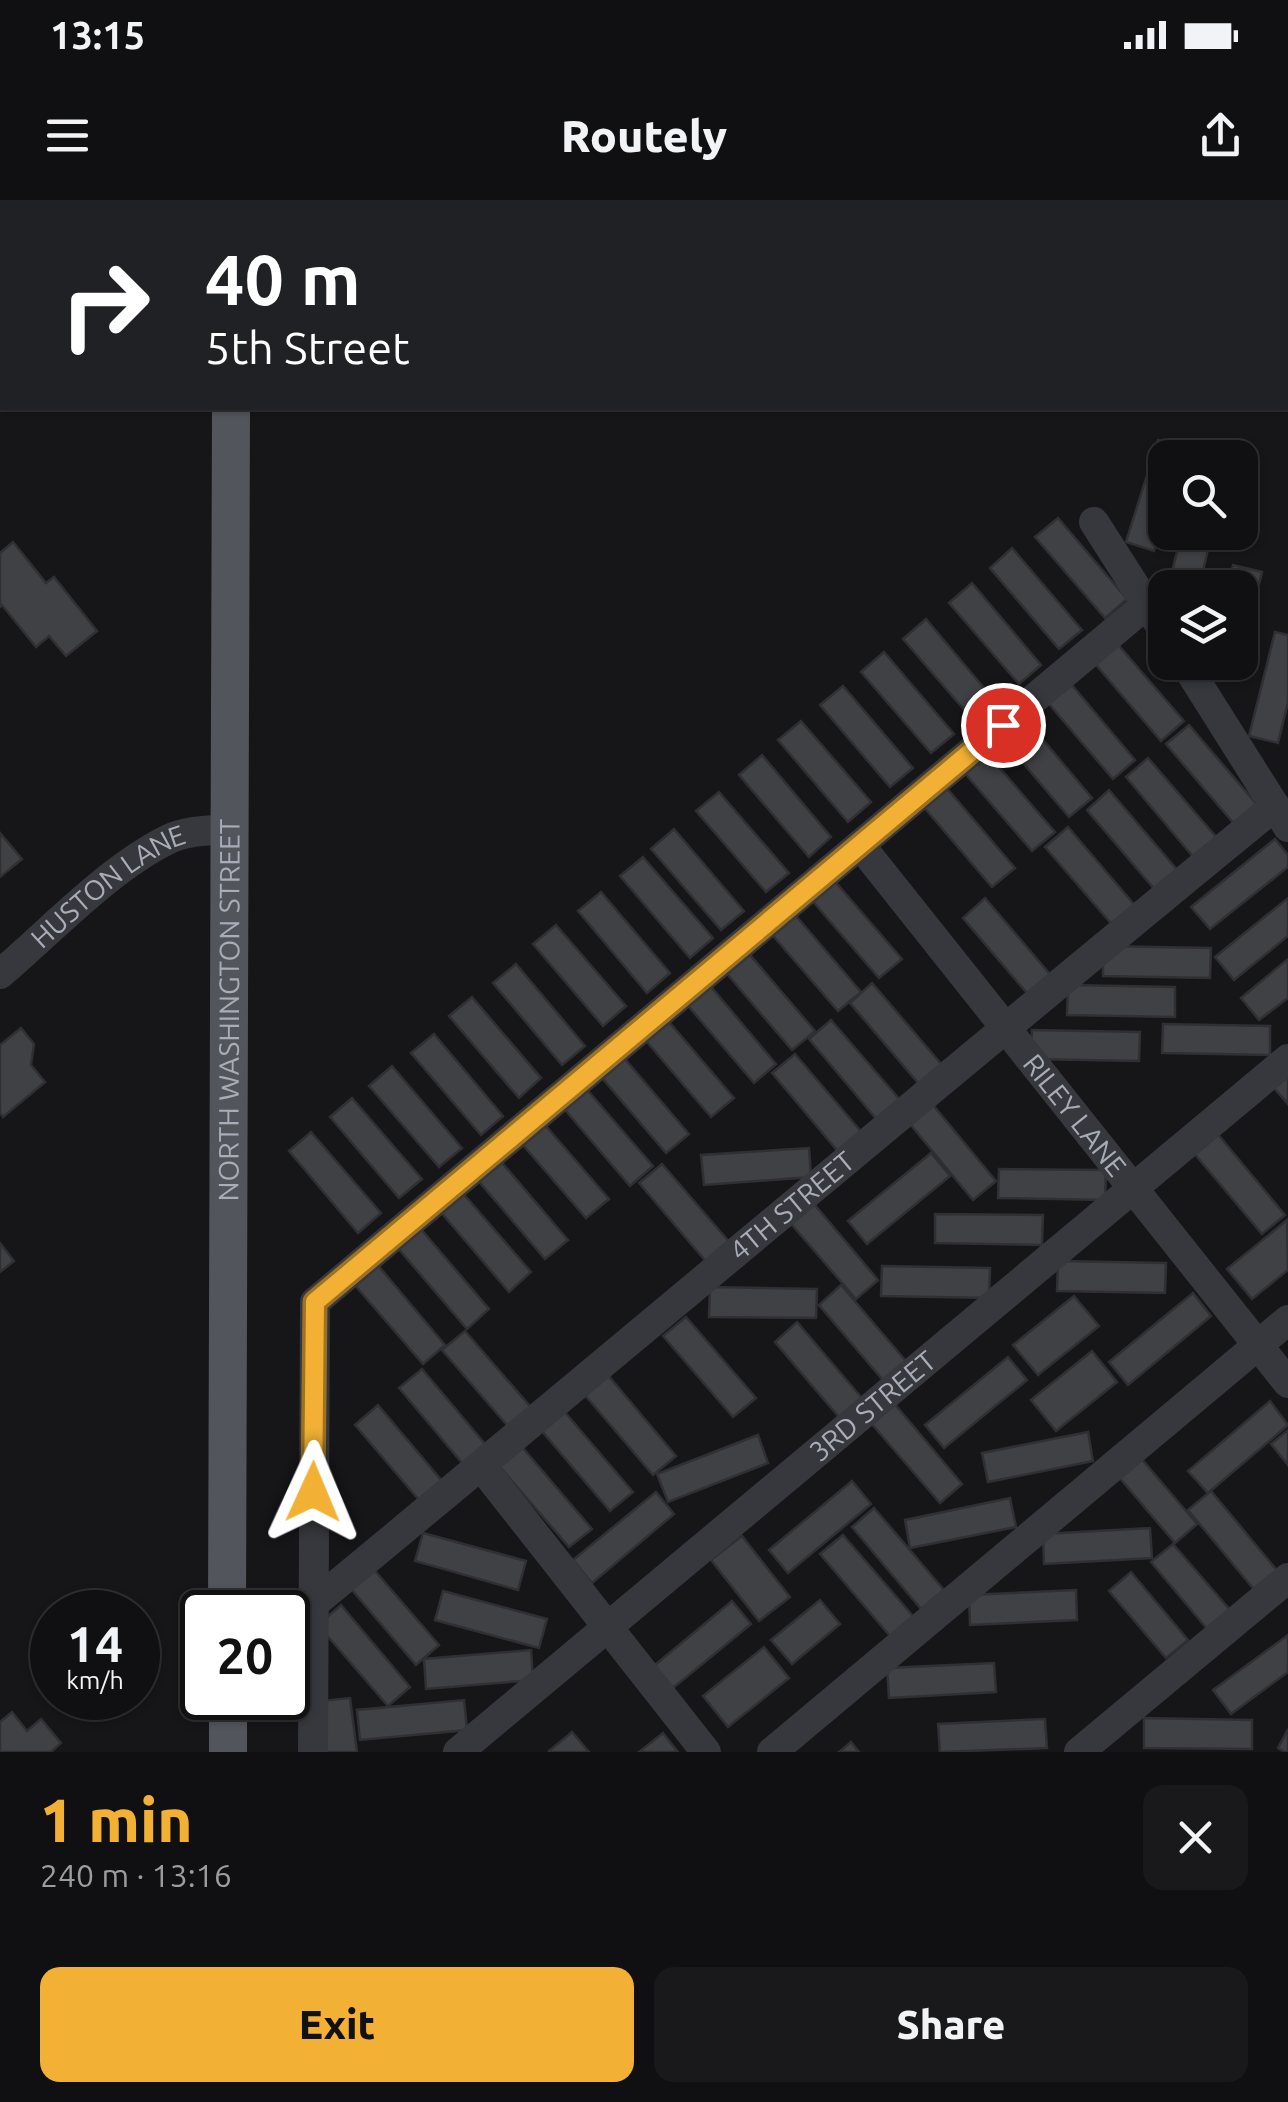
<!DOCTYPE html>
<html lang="en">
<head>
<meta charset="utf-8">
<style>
	:root { --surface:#101012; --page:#19191b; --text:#f1f3f6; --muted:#9c9d9f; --line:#303032; --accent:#f2b134 }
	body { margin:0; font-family:Ubuntu,sans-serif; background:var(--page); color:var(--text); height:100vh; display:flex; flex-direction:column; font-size:38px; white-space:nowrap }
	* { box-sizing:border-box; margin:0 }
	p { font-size:32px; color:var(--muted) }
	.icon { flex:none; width:55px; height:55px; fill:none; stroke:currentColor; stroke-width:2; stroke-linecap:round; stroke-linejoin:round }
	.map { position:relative; height:1552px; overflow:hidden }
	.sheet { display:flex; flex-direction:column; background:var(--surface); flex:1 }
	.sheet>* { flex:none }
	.guide { position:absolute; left:0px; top:0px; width:1290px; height:210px; box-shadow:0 2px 8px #0004,0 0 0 2px var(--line); background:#202124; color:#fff; overflow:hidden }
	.tools { position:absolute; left:1148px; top:240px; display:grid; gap:20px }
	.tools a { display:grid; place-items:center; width:110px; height:110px; border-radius:20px; background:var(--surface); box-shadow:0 2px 8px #0004,0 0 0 2px var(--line); font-size:50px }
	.speed { position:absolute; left:30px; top:1390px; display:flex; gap:20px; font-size:50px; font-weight:700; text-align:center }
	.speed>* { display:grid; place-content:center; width:130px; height:130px; border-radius:50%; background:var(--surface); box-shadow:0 2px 8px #0004,0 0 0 2px var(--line); line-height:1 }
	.speed small { font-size:25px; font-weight:400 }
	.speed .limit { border:5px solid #111; border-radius:15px; background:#fff; color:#111 }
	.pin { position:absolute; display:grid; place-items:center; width:85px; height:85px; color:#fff; margin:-42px; border:5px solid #fff; border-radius:50%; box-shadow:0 2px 10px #0007 }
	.me { position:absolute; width:110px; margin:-55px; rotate:1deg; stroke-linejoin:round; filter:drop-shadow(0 0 8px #0008) }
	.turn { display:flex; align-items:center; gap:35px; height:210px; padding:0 40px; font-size:45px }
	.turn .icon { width:130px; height:130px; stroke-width:2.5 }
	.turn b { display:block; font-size:70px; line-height:85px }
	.round { display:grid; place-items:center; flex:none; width:105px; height:105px; border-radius:20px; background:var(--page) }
	.head { display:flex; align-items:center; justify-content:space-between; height:170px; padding:0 40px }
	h1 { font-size:60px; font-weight:800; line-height:75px; color:var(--accent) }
	.button { display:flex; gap:20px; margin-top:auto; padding:20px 40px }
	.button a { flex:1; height:115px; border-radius:20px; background:var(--accent); color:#111; font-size:40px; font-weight:800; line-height:115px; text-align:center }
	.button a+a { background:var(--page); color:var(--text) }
	.status { display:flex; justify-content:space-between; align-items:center; height:70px; padding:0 50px; background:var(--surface); direction:ltr }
	.status svg { height:28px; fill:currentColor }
	header { display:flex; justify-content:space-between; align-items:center; height:130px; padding:0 40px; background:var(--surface); font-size:45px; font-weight:800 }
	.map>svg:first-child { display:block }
</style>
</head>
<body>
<div class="status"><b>13:15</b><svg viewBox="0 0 49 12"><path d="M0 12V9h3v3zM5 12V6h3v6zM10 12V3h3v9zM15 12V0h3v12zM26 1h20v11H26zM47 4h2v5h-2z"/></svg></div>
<header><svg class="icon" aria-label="menu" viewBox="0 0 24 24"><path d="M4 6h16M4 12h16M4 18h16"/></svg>Routely<svg class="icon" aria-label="share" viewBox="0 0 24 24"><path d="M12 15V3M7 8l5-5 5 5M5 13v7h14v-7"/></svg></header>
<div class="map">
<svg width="1288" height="1552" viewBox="0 0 1288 1552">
	<rect width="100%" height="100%" fill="#161618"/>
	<g fill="#404145" stroke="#303034" stroke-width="2.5">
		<rect x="352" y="0" width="60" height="2"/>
		<path d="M1158,240l29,9 -3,9h-19v59l-11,34 -28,-9z"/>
		<path d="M1058,318l69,81 -22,19 -70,-81z"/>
		<path d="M1182,332h30l-13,56h-31z"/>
		<path d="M13,342l33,41 8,-6 43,54 -31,25 -17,-20 -13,11 -34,-42 -2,2v-54z"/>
		<path d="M1012,348l70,82 -23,19 -69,-81z"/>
		<path d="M1233,365l29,7 -22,89v-73h-12z"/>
		<path d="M972,383l69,82 -22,19 -70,-81z"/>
		<path d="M926,419l69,82 -22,19 -70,-81z"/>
		<path d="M1275,432l13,3v67l-10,41 -29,-7z"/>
		<path d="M1114,440l70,81 -23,20 -70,-82z"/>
		<path d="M884,452l70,82 -23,19 -70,-81z"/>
		<path d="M1209,462h31l-4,15 -29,-7z"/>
		<path d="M1066,478l69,82 -22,19 -70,-82z"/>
		<path d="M843,486l70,82 -23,19 -70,-82z"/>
		<path d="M1023,516l69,82 -23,19 -69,-81z"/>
		<path d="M801,521l70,81 -23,20 -70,-82z"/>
		<path d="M1189,525l70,82 -23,19 -70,-82z"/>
		<path d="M985,551l70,81 -23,19 -70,-81z"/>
		<path d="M762,555l69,82 -22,20 -70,-82z"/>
		<path d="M1148,558l70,81 -23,20 -69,-82z"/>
		<path d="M945,586l70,82 -23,19 -70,-82z"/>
		<path d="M1109,590l70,82 -23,19 -69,-81z"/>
		<path d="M719,592l70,81 -23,19 -70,-81z"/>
		<path d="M1068,627l70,82 -23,19 -70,-81z"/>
		<path d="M674,629l70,82 -23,19 -70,-81z"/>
		<path d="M0,633l22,26 -22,18z"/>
		<path d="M1275,639l13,16v12l-78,62 -19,-22z"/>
		<path d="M643,657l70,81 -23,20 -70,-82z"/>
		<path d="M832,678l70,81 -23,19 -70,-81z"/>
		<path d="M601,692l69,81 -23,20 -69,-82z"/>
		<path d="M985,698l70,82 -23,19 -69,-81z"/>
		<path d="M1288,698v38l-54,44 -19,-23z"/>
		<path d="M791,710l70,82 -23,19 -70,-81z"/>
		<path d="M556,725l70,81 -23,20 -70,-82z"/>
		<path d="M1103,746l108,2 -1,30 -107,-2z"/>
		<path d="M745,749l70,82 -23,19 -70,-82z"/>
		<path d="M1288,759v39l-29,22 -18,-22z"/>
		<path d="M516,764l69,82 -23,19 -69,-82z"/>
		<path d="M707,782l69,82 -22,19 -70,-82z"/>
		<path d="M872,783l70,82 -23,19 -69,-81z"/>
		<path d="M1068,785l107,2v30l-108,-2z"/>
		<path d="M472,797l69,81 -22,20 -70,-82z"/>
		<path d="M664,816l70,82 -23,19 -70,-82z"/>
		<path d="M831,820l70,81 -23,20 -69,-82z"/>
		<path d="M1163,824l107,2v29l-108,-2z"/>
		<path d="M21,828l13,16 -3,21 14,17 -42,35 -3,-4v-68z"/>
		<path d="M1032,830l108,2 -1,29 -108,-2z"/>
		<path d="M434,834l69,82 -22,19 -70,-82z"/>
		<path d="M619,852l70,82 -23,19 -69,-81z"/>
		<path d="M795,854l69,81 -23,20 -69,-82z"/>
		<path d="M392,866l70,82 -23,19 -70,-81z"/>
		<path d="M1288,876v28l-14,-16z"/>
		<path d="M583,885l70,81 -23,20 -70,-82z"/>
		<path d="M352,898l70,81 -23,19 -69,-81z"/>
		<path d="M928,899l68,82 -23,19 -68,-82z"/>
		<path d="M539,918l70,81 -23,19 -70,-81z"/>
		<path d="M311,932l70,81 -23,20 -69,-82z"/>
		<path d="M1216,932l69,83 -23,19 -69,-82z"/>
		<path d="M809,948l2,29 -107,8 -3,-30z"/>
		<path d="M931,953l19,23 -83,68 -19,-23z"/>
		<path d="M498,958l70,82 -23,19 -69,-81z"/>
		<path d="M662,964l70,81 -23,20 -70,-82z"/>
		<path d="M999,969l107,1 -1,30 -107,-2z"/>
		<path d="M461,991l70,81 -22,20 -70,-82z"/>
		<path d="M809,998l69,82 -22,19 -70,-81z"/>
		<path d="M935,1014l108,1 -1,30 -107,-2z"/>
		<path d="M1287,1020l1,50 -36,29 -25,-30z"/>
		<path d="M420,1028l69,81 -22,20 -70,-82z"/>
		<path d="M0,1043l14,18 -14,11z"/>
		<path d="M1058,1061l108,2 -1,30 -108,-2z"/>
		<path d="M376,1063l69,82 -22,19 -70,-81z"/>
		<path d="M882,1066l108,2 -1,30 -108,-2z"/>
		<path d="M841,1085l70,82 -23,19 -69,-81z"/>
		<path d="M710,1087l107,2 -1,29 -107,-1z"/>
		<path d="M1193,1093l18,23 -83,69 -19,-23z"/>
		<path d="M1074,1096l25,30 -61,49 -25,-30z"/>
		<path d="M686,1117l70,81 -23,19 -70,-81z"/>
		<path d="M797,1122l70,82 -23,19 -69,-81z"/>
		<path d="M465,1131l70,81 -23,19 -70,-81z"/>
		<path d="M1092,1151l25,31 -61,49 -25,-31z"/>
		<path d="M1008,1157l19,23 -83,68 -19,-23z"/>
		<path d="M422,1169l69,82 -23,19 -69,-82z"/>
		<path d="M607,1174l69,82 -23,19 -69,-81z"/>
		<path d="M1270,1201l18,24 -80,68 -20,-22z"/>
		<path d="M893,1202l69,82 -22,19 -70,-81z"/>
		<path d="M378,1205l69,82 -22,20 -70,-82z"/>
		<path d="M563,1210l70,82 -23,19 -69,-81z"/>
		<path d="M1288,1230v35l-17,-21z"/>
		<path d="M1088,1232l5,29 -105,21 -6,-29z"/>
		<path d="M758,1235l10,28 -100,39 -11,-28z"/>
		<path d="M522,1247l70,82 -23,18 -70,-81z"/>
		<path d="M1140,1257l57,67 -22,19 -57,-67z"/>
		<path d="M852,1281l19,23 -83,69 -19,-23z"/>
		<path d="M1211,1291l69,83 -23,19 -69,-83z"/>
		<path d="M656,1292l18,22 -82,69 -19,-23z"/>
		<path d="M1010,1298l6,29 -106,21 -5,-28z"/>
		<path d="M874,1308l70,82 -23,19 -69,-82z"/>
		<path d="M1150,1328l2,30 -108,6 -1,-30z"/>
		<path d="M423,1333l103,28 -8,29 -103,-29z"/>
		<path d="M843,1335l70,81 -23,20 -70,-82z"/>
		<path d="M742,1336l48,61 -31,24 -48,-61z"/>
		<path d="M1173,1344l58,67 -23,19 -57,-68z"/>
		<path d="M369,1364l70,81 -23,20 -70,-82z"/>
		<path d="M1131,1372l57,68 -22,18 -57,-67z"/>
		<path d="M1076,1390l1,30 -107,5 -1,-30z"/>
		<path d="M443,1391l104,28 -8,29 -104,-28z"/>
		<path d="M820,1400l20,24 -48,40 -21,-24z"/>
		<path d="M732,1401l19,23 -83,68 -19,-22z"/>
		<path d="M341,1405l69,82 -22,19 -70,-81z"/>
		<path d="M1288,1435v37l-57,42 -18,-24z"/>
		<path d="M764,1447l25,31 -61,49 -25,-31z"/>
		<path d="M531,1450l2,30 -107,9 -2,-30z"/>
		<path d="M994,1463l2,29 -107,6 -2,-30z"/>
		<path d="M350,1498l7,54h-31l-6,-51z"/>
		<path d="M464,1500l3,30 -107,10 -3,-30z"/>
		<path d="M12,1512l15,19 14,-12 20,24 -10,9h-51v-30z"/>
		<path d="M1144,1518l108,2v29l-108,-1z"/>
		<path d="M1045,1519l2,29 -107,4 -2,-28z"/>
		<path d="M1288,1529v23h-3l-7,-4z"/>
		<path d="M572,1532l17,20h-39l-1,-1z"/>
		<path d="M663,1533l15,19h-39z"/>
		<path d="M851,1542l8,10h-20z"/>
	</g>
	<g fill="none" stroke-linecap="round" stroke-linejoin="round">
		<g stroke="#37383d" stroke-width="30">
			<path d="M1094,322l71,111"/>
			<path d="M1184,462l104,165"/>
			<path id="s1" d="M860,645l428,538"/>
			<path id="s2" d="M0,774c52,-44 108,-105 169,-135 18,-9 41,-8 61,-10"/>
			<path d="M481,1266l225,286"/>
			<path id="s3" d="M288,1419l23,-13c322,-266 641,-536 964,-800"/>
			<path d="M313,1552l2,-450 832,-698"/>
			<path id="s4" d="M458,1552l830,-693"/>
			<path d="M772,1552l516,-432"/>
			<path d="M1079,1552l209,-174"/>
		</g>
		<g stroke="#53555c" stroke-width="38">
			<path d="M231,2v-2"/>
			<path id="s5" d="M227,1412l4,-1204"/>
			<path d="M228,1498v54"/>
		</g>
	</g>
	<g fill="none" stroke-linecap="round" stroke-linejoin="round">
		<defs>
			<path id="route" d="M313,1292l2,-190 688,-577"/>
		</defs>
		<use href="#route" stroke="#9d7322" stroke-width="25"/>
		<use href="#route" stroke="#f2b134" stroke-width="18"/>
	</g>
	<g text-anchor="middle" stroke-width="9" stroke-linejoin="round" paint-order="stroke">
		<g font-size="28" fill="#a8adb8" stroke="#111113">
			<text dy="10" stroke="none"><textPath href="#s2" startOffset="140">HUSTON LANE</textPath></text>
			<text dy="10" stroke="none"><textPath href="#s5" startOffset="602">NORTH WASHINGTON STREET</textPath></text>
			<text dy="10" stroke="none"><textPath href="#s1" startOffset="345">RILEY LANE</textPath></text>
			<text dy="10" stroke="none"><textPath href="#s3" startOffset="652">4TH STREET</textPath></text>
			<text dy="10" stroke="none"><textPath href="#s4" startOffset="540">3RD STREET</textPath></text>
		</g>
	</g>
</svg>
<div class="tools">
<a><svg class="icon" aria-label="search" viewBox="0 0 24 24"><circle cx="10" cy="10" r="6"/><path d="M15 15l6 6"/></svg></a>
<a><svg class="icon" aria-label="layers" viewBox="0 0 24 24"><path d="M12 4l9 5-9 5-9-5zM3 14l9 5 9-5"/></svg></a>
</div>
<div class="speed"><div>14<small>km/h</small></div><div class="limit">20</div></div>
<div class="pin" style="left:1003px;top:525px;background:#d93025"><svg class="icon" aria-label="arrive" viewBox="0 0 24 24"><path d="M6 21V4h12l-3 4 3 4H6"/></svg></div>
<svg class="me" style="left:313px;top:1292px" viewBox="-20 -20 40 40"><path d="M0-17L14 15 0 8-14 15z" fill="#f2b134" stroke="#fff" stroke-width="4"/></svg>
<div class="guide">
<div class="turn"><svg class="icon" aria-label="right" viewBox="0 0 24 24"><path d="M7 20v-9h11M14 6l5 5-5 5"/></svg><div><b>40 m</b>5th Street</div></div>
</div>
</div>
<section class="sheet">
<div class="head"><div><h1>1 min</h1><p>240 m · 13:16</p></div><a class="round"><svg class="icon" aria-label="close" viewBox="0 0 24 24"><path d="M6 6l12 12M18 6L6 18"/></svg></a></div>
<div class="button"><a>Exit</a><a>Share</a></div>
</section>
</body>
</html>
